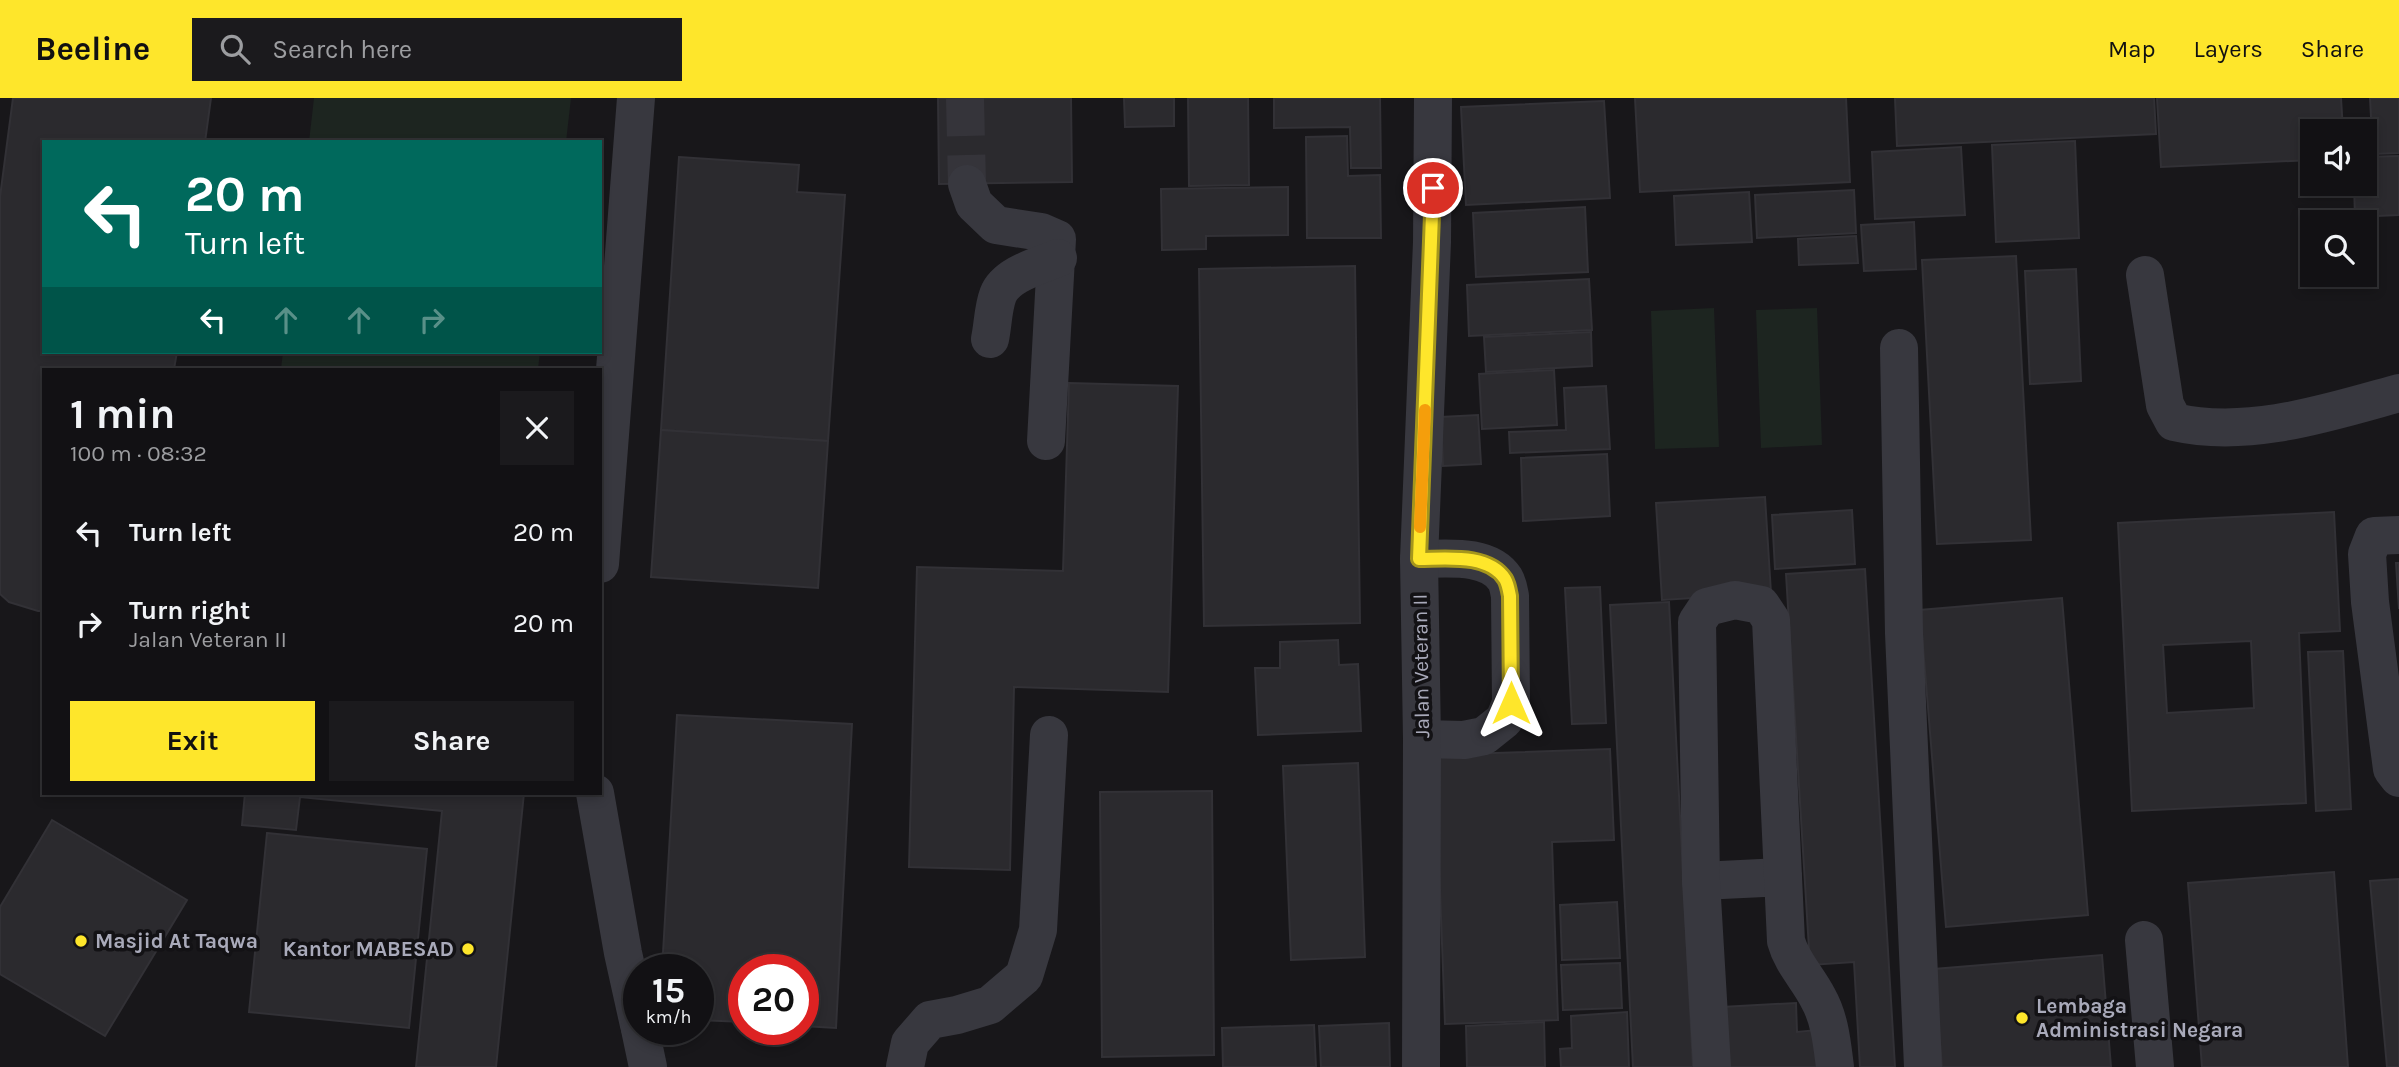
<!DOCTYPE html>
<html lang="en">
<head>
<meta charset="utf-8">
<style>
	:root { --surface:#121114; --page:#1b1a1d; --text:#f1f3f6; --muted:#9c9da0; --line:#313134; --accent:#fee62b }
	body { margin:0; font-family:Karla,sans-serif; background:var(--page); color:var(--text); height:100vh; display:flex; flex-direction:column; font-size:26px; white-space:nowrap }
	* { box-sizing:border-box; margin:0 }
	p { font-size:23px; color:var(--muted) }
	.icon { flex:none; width:38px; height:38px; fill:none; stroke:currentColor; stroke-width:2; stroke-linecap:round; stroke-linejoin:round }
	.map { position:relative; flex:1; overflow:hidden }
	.sheet { position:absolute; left:42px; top:270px; width:560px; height:427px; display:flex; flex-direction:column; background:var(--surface); border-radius:0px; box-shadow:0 4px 10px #0003,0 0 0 2px var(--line) }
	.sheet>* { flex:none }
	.hud { position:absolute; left:42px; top:42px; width:560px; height:214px; border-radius:0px; box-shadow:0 4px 10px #0003,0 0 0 2px var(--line); background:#00695c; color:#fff; overflow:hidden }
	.fabs { position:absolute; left:2300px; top:21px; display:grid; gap:14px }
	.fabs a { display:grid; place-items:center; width:77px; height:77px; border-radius:0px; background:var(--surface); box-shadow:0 4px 10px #0003,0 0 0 2px var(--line); font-size:35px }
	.speed { position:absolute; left:623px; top:856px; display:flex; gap:14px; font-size:35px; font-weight:700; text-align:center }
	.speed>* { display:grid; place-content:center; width:91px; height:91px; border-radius:50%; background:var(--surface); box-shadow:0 4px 10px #0003,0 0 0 2px var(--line); line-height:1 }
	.speed small { font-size:18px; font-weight:400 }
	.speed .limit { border:10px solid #d22; background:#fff; color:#111 }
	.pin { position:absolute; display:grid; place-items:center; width:60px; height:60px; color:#fff; margin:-30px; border:4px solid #fff; border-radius:50%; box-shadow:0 2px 7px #0007 }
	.me { position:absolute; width:77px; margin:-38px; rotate:0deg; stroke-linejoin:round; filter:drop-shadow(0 0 5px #0008) }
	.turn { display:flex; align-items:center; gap:24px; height:147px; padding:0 28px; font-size:32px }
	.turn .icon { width:91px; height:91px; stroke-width:2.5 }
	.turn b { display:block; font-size:49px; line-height:60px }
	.lanes { display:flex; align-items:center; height:66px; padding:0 28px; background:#0003; justify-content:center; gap:35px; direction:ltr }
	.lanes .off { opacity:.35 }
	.round { display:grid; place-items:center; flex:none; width:74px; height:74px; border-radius:0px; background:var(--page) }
	.summary { display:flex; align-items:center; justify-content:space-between; height:119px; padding:0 28px }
	h1 { font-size:42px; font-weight:700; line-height:52px }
	.primary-button { display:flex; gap:14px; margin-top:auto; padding:14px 28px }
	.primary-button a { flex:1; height:80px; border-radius:0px; background:var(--accent); color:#111; font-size:28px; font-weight:700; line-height:80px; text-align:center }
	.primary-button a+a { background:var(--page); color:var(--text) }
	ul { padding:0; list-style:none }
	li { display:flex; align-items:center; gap:21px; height:91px; padding:0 28px }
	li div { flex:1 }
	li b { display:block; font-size:26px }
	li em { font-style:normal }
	header { display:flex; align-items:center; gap:42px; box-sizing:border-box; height:98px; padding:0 35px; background:var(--accent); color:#111 }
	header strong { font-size:33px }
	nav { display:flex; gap:38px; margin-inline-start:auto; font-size:24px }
	.search { width:490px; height:63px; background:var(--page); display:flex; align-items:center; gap:18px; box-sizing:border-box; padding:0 24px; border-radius:0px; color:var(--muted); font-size:26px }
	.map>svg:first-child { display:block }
</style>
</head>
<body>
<header>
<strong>Beeline</strong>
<div class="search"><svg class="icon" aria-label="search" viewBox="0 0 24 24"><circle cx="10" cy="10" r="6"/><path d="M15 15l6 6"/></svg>Search here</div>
<nav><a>Map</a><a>Layers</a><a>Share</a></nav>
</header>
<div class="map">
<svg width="2399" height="969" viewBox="0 0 2399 969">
	<rect width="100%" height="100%" fill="#18171a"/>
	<g fill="#1d2520">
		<path d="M314,0h257l-5,44h-257z"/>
		<path d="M1714,210l5,139 -64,2 -4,-138z"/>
		<path d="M1817,210l5,137 -61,3 -5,-138z"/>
		<path d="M283,254h257l-2,17h-257z"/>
	</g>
	<g fill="#2b2a2e" stroke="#323136" stroke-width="2" fill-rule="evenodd">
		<path d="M13,0h198l-6,44h-161v210h133l-3,17h-130v242h-6l-29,-9 -9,-8v-397z"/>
		<path d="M938,0h133l1,84 -133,2z"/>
		<path d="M1124,0h50v28l-49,1z"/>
		<path d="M1188,0h60l1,87 -60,1z"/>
		<path d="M1274,0h106l1,70h-30l-1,-41 -76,1z"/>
		<path d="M1635,0h211l4,84 -210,10z"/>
		<path d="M1895,0h259l2,36 -259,12z"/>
		<path d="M2157,0h184l2,33h-31v29l-151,7z"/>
		<path d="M2370,0h29v55l-26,1z"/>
		<path d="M1604,3l6,97 -144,7 -5,-98z"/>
		<path d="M1347,38l1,40 32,-1 1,63h-74l-1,-101z"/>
		<path d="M2075,43l4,97 -83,4 -4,-97z"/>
		<path d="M1961,49l4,68 -90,4 -3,-67z"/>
		<path d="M2399,58v59l-44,2 -1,-33h10v-27z"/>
		<path d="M679,59l120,8 -2,27 48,3 -17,246 -167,-11z"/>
		<path d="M1288,89v48l-82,1v13l-44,1 -1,-61z"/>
		<path d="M1854,92l2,43 -99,5 -2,-43z"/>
		<path d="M1749,94l3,50 -76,3 -2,-49z"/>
		<path d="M1585,109l3,65 -112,5 -3,-64z"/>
		<path d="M1914,124l2,47 -52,2 -3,-46z"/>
		<path d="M1856,138l2,27 -59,2 -1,-26z"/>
		<path d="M2016,158l15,284 -94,4 -15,-284z"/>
		<path d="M1355,168l5,357 -156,3 -5,-357z"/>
		<path d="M2076,171l5,112 -51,3 -5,-113z"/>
		<path d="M1589,181l3,51 -123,6 -2,-51z"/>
		<path d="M1591,234l1,34 -106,6 -2,-35z"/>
		<path d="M1554,272l3,55 -75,4 -3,-55z"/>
		<path d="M1069,285l109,3 -10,306 -154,-5 -4,183 -101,-3 8,-300 146,4z"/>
		<path d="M1606,288l4,63 -100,4 -1,-21 57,-2 -2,-42z"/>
		<path d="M1478,317l3,49 -38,2 -2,-49z"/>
		<path d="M661,332l167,11 -10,147 -167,-11z"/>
		<path d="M1607,356l3,62 -87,5 -2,-63z"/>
		<path d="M1765,399l6,96 -109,7 -6,-97z"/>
		<path d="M1852,412l3,54 -80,5 -3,-54z"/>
		<path d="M2334,414l6,119 -41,2 7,170 -174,8 -14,-288zM2251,543l3,67 -87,5 -4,-68z"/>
		<path d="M2396,465h3v46z"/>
		<path d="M1865,471l30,498h-35l-6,-105 -44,3 -24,-391z"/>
		<path d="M1600,489l6,136 -34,1 -7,-136z"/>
		<path d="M2062,500l26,317 -142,12 -26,-317z"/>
		<path d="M1669,504l24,465h-60l-23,-462z"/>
		<path d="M1338,542l1,25 19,-1 3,67 -103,4 -3,-67h25v-26z"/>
		<path d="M2343,553l8,158 -35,2 -8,-159z"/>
		<path d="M677,617l175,9 -16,304 -33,-2v-56h-59v52l-46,-2v-50h-36z"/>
		<path d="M1610,651l4,91 -62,2 6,178 -113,4 -10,-269z"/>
		<path d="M1358,665l7,194 -74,3 -8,-194z"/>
		<path d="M1212,693l2,264 -112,2 -2,-265z"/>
		<path d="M245,695h279l-28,274h-80l26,-256 -142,-14 -4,33 -54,-5z"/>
		<path d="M52,722l135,80 -82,136 -105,-62v-67z"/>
		<path d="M267,735l160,16 -18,179 -160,-16z"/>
		<path d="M2334,774l14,195h-146l-14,-184z"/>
		<path d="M2399,781v188h-12l-17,-186z"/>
		<path d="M1617,804l3,56 -58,2 -2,-55z"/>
		<path d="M2102,857l9,112h-169l-8,-98z"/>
		<path d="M1620,865l2,45 -59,2 -2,-45z"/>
		<path d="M1796,905l1,29 20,-2 2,37h-100l3,-60z"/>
		<path d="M1627,914l2,55h-68l-1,-18 12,-1 -1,-32z"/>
		<path d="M1544,924l1,45h-78l-1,-41z"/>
		<path d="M1389,925l1,44h-69l-2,-41z"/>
		<path d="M1314,927l2,42h-93l-1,-39z"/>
	</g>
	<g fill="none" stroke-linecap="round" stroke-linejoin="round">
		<path stroke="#35343a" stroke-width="38" stroke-dasharray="38 19" stroke-linecap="butt" d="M965,0l2,86"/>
		<g stroke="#38383f" stroke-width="38">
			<path d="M967,86l7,20 22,21 45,7 16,7 -11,202"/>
			<path d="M2145,177l20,130 9,17c74,17 153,-9 225,-29"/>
			<path d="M990,241c3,-14 3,-31 8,-44 8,-21 41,-29 60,-37"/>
			<path d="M1899,250l5,285 19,434"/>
			<path d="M2399,437l-25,1 -7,18 3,48 22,167 7,9"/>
			<path d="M1419,461c26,0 69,-6 86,20 3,5 4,12 5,17l1,107 -7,17 -20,16 -20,4 -42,-1"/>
			<path d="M600,466l36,-466"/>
			<path d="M595,695l28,160 16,72"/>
			<path d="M1701,783l82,-4"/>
			<path d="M2144,842l11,127"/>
			<path d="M640,931l8,38"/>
			<path d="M905,969l5,-24 20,-23 27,-5 33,-10 34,-29 14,-46 11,-195"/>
			<path d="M1421,969l1,-328 -3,-180 13,-317 1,-144"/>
			<path d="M1712,969l-11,-186 -4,-259 10,-15 28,-7 26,5 10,15 15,321c6,22 22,37 32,57 12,21 14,46 17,69"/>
		</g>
	</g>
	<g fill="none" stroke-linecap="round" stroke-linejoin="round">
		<defs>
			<path id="route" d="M1433,90l-14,371c26,0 69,-6 86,20 3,5 4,12 5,17l1,107"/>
		</defs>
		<use href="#route" stroke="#a5961c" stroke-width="18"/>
		<use href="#route" stroke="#fee62b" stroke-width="12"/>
		<path stroke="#f59e0b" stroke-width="12" d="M1420,429l5,-117"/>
	</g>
	<g fill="#fee62b" stroke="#131215" stroke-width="2.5">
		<circle cx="81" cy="843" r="7"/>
		<circle cx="468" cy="851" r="7"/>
		<circle cx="2022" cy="920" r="7"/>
	</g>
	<g text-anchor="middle" stroke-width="7" stroke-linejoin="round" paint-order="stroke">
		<g font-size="21" fill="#a9aaba" stroke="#131215">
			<text transform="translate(1421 568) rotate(-91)" y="7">Jalan Veteran II</text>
		</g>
		<g font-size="21" font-weight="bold" fill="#a9aaba" stroke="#131215" text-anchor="start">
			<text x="95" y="850">Masjid At Taqwa</text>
			<text x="454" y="858" text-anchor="end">Kantor MABESAD</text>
			<text x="2036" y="915">Lembaga<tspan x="2036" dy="24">Administrasi Negara</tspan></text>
		</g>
	</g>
</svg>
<div class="fabs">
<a><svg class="icon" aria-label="sound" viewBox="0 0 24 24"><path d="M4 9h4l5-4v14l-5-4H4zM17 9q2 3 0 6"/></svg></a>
<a><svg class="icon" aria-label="search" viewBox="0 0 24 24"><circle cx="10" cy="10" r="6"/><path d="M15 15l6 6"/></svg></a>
</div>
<div class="speed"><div>15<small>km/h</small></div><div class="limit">20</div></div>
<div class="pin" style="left:1433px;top:90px;background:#d93025"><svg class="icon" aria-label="arrive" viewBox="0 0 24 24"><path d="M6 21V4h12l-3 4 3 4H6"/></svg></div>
<svg class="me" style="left:1511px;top:605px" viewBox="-20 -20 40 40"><path d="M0-17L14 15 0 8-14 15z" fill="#fee62b" stroke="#fff" stroke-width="4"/></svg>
<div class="hud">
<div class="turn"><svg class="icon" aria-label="left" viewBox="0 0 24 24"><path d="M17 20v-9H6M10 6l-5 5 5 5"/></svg><div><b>20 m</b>Turn left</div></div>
<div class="lanes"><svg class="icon" aria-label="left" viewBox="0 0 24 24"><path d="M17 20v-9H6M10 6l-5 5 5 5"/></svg><svg class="icon off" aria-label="ahead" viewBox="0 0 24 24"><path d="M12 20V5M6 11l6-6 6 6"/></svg><svg class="icon off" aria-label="ahead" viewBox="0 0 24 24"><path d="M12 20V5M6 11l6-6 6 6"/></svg><svg class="icon off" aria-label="right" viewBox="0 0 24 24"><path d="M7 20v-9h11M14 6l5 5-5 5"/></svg></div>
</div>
<section class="sheet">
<div class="summary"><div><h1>1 min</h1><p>100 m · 08:32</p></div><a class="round"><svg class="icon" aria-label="close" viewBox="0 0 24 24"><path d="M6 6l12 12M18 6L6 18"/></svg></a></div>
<ul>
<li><svg class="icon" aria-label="left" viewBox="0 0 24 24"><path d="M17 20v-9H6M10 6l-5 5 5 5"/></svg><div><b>Turn left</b></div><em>20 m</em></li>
<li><svg class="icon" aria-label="right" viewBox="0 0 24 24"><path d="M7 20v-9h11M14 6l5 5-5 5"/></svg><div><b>Turn right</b><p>Jalan Veteran II</p></div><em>20 m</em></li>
</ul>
<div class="primary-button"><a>Exit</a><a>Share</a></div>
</section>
</div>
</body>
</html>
